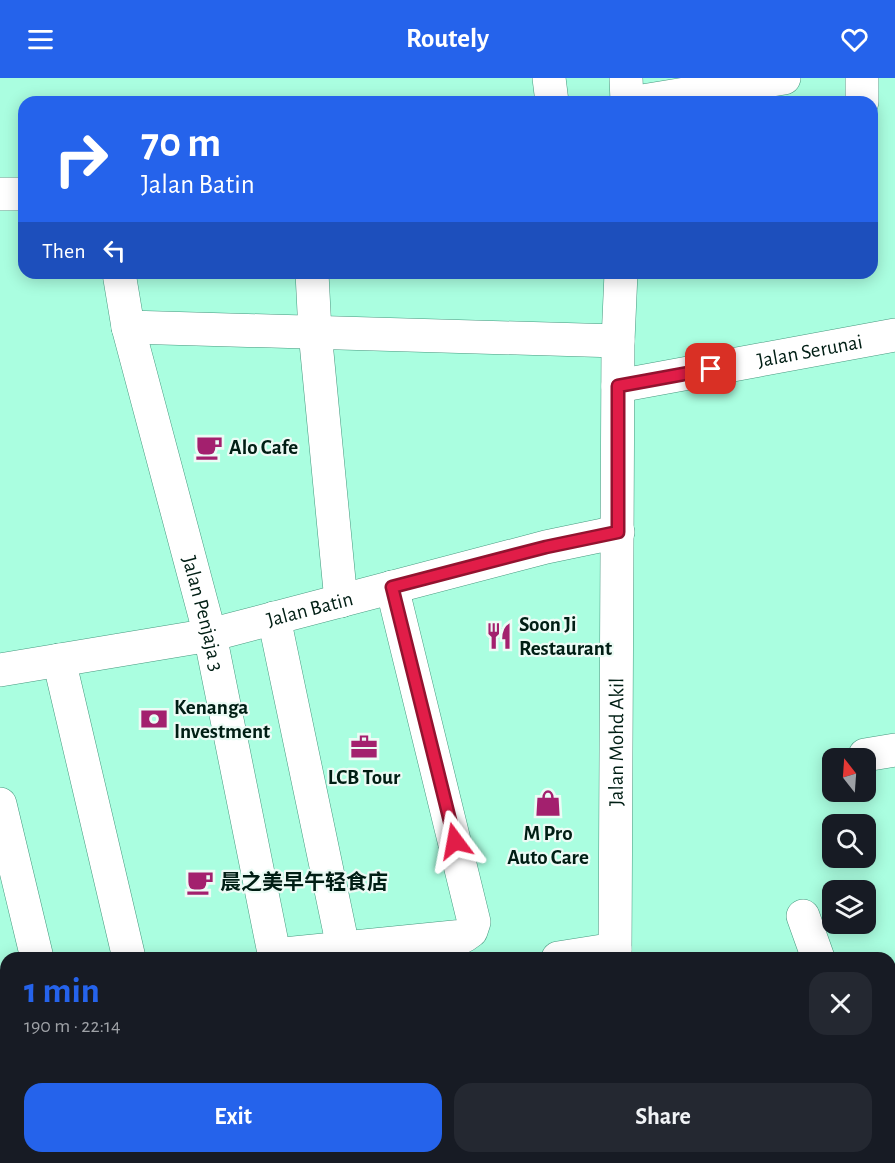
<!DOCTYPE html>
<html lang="en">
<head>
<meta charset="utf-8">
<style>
	:root { --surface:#171b24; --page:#242831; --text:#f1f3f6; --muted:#9ea1a6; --accent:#2563eb }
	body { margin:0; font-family:"Alegreya Sans","Noto Sans SC",sans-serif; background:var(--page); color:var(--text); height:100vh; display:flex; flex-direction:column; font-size:22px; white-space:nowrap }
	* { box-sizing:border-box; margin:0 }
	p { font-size:20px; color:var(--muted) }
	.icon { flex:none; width:33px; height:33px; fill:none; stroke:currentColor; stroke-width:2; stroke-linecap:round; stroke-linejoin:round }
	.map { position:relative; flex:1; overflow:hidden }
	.sheet { position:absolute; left:0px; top:874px; width:896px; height:212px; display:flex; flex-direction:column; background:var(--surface); border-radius:18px 18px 0 0; box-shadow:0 3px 15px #0003 }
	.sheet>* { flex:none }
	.banner { position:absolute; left:18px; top:18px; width:860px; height:183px; border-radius:18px; box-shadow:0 3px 15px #0003; background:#2563eb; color:#fff; overflow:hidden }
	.needle { width:39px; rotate:343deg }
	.buttons { position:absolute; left:822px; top:670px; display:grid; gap:12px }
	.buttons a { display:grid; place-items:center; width:54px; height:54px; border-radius:12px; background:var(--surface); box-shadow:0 3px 15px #0003; font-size:30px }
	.pin { position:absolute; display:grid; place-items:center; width:51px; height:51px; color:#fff; margin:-26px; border-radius:12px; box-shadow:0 3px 9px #0006 }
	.me { position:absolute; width:66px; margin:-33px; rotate:347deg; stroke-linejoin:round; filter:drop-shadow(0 0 4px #0008) }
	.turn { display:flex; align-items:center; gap:21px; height:126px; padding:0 24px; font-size:27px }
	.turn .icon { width:78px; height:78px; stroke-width:2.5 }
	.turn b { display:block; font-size:42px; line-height:51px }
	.then { display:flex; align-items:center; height:57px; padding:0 24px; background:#0003; gap:12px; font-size:22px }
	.round { display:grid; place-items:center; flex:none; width:63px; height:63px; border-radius:18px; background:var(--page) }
	.headline { display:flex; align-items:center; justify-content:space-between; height:102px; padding:0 24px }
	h1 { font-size:36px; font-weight:700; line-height:45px; color:var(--accent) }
	.action { display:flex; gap:12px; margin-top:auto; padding:12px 24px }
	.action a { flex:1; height:69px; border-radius:18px; background:var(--accent); color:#fff; font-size:24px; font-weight:700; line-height:69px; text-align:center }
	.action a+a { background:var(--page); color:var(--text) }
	header { display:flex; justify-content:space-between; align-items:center; height:78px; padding:0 24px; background:var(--accent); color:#fff; font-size:27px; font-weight:700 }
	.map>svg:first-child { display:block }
</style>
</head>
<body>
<header><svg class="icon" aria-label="menu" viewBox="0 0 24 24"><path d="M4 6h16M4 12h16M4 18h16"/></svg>Routely<svg class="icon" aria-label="heart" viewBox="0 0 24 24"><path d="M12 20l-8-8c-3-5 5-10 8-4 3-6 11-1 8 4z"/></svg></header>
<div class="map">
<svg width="895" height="1085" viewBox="0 0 895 1085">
	<rect width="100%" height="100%" fill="#aafee0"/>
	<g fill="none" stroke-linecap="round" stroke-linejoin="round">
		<defs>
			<g id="minor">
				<path d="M549,0l3,24"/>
				<path d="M626,0l1,24"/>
				<path d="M862,0v24"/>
				<path d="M636,24l148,-24"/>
				<path d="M0,116h24"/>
				<path id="s1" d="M119,195l9,54 82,308 65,323"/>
				<path d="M312,195l3,59 26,269"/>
				<path d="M128,249l490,14"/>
				<path id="s2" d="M618,308l277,-51"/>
				<path d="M274,540l69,329"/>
				<path d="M59,582l70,298"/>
				<path id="s3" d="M0,592l210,-35 336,-88 72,-15"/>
				<path d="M865,677l30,-5"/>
				<path d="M0,726l37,154"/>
				<path d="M803,838l15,42"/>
				<path d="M274,877l190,-19 7,-5 3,-9 -82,-335"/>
				<path d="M558,880l57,-9"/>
				<path id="s4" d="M615,880l3,-617 3,-68"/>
				<path d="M890,907l5,1"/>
				<path d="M0,998h6"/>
				<path d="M78,1080l1,5"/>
				<path d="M176,1080l1,5"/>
				<path d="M318,1080l1,5"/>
				<path d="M472,1080l1,5"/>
				<path d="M615,1085v-5"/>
			</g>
		</defs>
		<use href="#minor" stroke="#46997f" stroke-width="34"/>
		<use href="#minor" stroke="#fff" stroke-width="33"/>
	</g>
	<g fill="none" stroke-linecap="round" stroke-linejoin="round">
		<defs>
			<path id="route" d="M455,763l-63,-254 154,-40 72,-15v-146l93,-17"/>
		</defs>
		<use href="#route" stroke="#92132f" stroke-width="15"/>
		<use href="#route" stroke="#e11d48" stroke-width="10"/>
	</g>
	<defs>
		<symbol id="cafe-bare" viewBox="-9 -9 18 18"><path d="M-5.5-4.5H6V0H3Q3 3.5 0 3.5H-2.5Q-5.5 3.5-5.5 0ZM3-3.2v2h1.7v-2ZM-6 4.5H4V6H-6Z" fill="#a3206e" stroke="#ecfbf5" stroke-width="2.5" paint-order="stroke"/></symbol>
		<symbol id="restaurant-bare" viewBox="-9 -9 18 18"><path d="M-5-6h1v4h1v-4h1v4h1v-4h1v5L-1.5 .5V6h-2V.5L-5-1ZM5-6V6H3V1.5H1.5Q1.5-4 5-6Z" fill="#a3206e" stroke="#ecfbf5" stroke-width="2.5" paint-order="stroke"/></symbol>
		<symbol id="bank-bare" viewBox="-9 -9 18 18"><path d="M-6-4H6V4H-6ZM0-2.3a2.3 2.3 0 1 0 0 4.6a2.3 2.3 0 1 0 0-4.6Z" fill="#a3206e" stroke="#ecfbf5" stroke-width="2.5" paint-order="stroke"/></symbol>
		<symbol id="office-bare" viewBox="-9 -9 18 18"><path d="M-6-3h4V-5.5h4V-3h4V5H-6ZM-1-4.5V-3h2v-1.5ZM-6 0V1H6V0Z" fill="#a3206e" stroke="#ecfbf5" stroke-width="2.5" paint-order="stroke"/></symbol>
		<symbol id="shop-bare" viewBox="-9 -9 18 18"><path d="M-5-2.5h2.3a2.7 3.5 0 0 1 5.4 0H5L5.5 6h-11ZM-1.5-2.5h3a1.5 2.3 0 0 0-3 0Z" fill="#a3206e" stroke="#ecfbf5" stroke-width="2.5" paint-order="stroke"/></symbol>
	</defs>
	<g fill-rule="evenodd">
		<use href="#cafe-bare" x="190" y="350" width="38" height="38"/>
		<use href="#restaurant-bare" x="480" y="539" width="38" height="38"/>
		<use href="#bank-bare" x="135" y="622" width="38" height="38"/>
		<use href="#office-bare" x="345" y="650" width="38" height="38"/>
		<use href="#shop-bare" x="529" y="706" width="38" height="38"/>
		<use href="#cafe-bare" x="181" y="785" width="38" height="38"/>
	</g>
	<g text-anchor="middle" stroke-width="4.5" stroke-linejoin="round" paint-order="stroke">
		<g font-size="21" fill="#001e14" stroke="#ecfbf5">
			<text dy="7" stroke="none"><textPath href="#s2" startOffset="195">Jalan Serunai</textPath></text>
			<text dy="7" stroke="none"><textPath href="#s3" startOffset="316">Jalan Batin</textPath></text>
			<text dy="7" stroke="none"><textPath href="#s1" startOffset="351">Jalan Penjaja 3</textPath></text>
			<text dy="7" stroke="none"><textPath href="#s4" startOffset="216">Jalan Mohd Akil</textPath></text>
		</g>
		<g font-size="21" font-weight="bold" fill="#001e14" stroke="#ecfbf5" text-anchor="start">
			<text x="229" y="376">Alo Cafe</text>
			<text x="519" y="553">Soon Ji<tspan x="519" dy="24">Restaurant</tspan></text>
			<text x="174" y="636">Kenanga<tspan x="174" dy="24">Investment</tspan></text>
			<text x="364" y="706" text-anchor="middle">LCB Tour</text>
			<text x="548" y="762" text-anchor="middle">M Pro<tspan x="548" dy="24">Auto Care</tspan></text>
			<text x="220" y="811">晨之美早午轻食店</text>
		</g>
	</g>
</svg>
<div class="buttons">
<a><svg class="needle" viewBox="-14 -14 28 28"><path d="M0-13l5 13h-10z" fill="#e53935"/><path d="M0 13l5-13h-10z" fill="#9ea1a6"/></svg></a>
<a><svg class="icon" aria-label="search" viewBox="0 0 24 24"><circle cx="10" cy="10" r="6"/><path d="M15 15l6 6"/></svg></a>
<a><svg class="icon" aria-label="layers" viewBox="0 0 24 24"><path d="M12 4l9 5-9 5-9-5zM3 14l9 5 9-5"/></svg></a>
</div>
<div class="pin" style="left:711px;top:291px;background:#d93025"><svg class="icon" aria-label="arrive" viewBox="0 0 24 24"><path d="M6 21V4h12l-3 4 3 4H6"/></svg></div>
<svg class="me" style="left:455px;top:763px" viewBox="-20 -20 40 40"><path d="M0-17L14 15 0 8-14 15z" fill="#e11d48" stroke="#fff" stroke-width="4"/></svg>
<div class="banner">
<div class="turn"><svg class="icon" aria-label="right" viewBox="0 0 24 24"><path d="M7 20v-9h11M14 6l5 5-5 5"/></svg><div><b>70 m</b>Jalan Batin</div></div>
<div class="then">Then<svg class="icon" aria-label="left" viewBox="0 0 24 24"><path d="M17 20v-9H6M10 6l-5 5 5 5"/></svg></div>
</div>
<section class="sheet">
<div class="headline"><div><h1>1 min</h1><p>190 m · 22:14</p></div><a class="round"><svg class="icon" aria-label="close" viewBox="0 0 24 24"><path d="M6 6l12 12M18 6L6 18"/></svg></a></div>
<div class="action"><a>Exit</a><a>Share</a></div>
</section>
</div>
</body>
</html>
